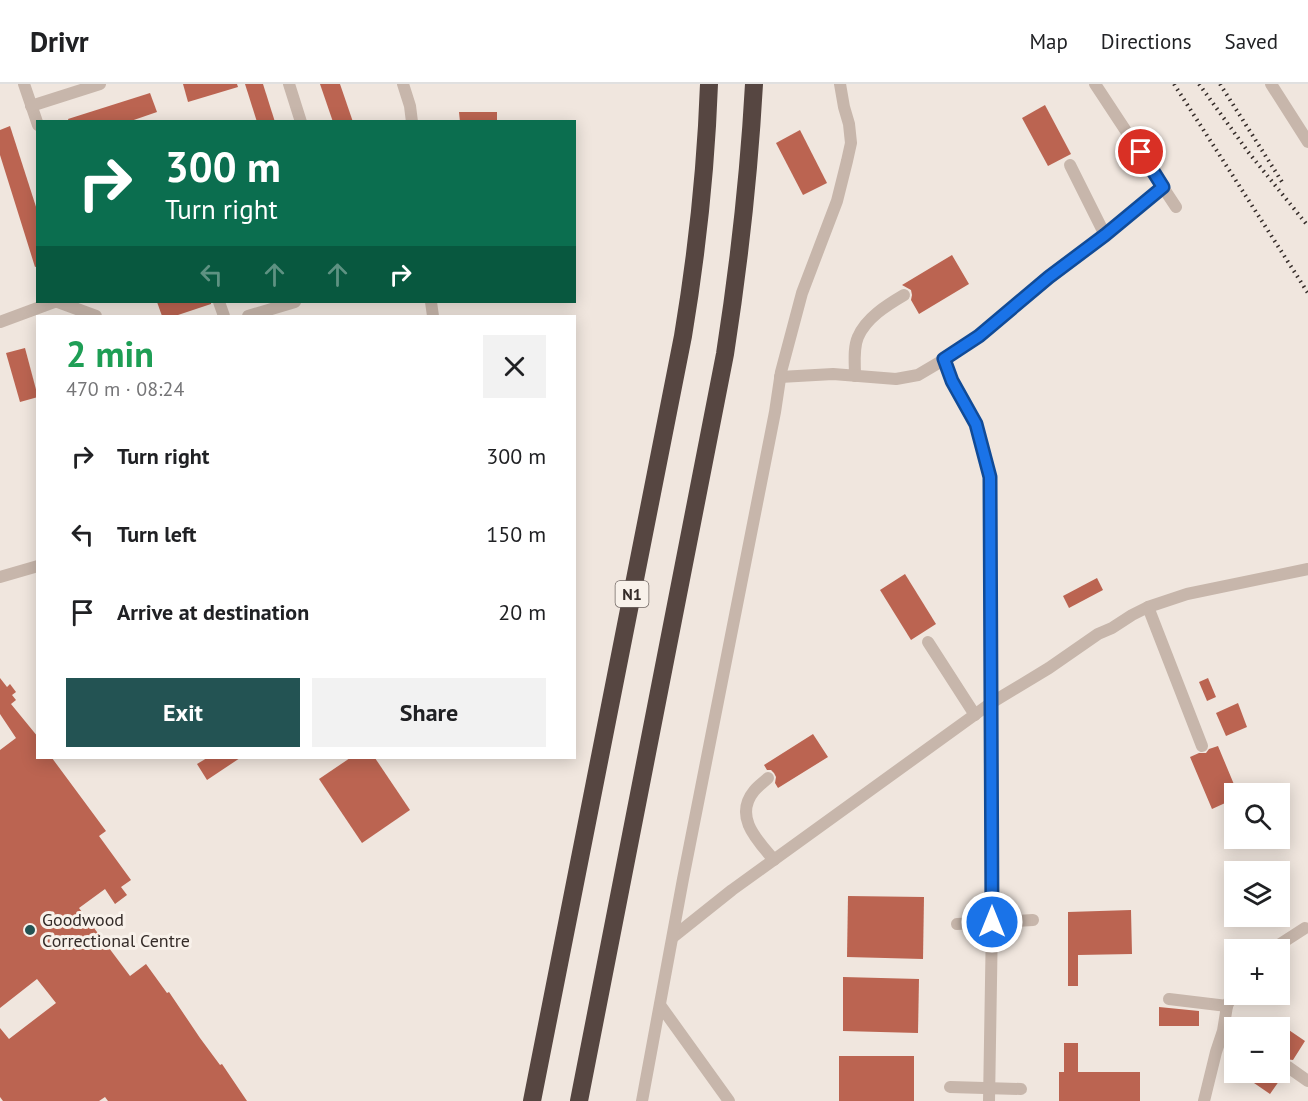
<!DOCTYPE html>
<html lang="en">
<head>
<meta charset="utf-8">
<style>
	:root { --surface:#fff; --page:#f2f2f2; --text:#202124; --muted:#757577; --line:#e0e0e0; --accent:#235353 }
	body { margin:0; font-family:"PT Sans",sans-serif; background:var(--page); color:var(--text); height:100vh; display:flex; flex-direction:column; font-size:22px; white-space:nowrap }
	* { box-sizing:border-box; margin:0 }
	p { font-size:20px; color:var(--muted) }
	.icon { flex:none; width:33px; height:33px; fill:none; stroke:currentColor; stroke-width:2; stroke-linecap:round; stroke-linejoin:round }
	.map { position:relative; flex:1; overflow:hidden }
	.details { position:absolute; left:36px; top:231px; width:540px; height:444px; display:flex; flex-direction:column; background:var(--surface); border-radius:0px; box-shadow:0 3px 15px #0003 }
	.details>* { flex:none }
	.banner { position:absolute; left:36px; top:36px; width:540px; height:183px; border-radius:0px; box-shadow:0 3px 15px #0003; background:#0b6e4f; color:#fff; overflow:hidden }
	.controls { position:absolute; left:1224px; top:699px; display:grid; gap:12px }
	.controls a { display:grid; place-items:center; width:66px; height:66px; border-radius:0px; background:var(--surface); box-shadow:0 3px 15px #0003; font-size:30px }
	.pin { position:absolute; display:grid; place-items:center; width:51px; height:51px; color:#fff; margin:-26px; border:3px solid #fff; border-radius:50%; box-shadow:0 2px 6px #0007 }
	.me { position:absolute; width:66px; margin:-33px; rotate:0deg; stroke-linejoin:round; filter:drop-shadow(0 0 4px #0008) }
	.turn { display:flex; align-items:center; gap:21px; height:126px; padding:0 30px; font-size:27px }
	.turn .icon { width:78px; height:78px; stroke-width:2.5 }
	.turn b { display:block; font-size:42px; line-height:51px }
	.lanes { display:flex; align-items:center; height:57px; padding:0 30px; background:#0003; justify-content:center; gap:30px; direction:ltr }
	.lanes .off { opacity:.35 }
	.round { display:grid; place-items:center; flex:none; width:63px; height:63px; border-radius:0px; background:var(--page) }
	.head { display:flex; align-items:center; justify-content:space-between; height:102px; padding:0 30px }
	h1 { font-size:36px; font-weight:700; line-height:45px; color:#1e9e55 }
	.action { display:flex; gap:12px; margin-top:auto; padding:12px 30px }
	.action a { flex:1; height:69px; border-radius:0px; background:var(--accent); color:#fff; font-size:24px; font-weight:700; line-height:69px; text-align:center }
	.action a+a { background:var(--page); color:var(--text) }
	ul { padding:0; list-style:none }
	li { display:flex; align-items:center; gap:18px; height:78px; padding:0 30px }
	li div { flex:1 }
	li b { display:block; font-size:22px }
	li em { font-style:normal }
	header { display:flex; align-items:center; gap:36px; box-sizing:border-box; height:84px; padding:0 30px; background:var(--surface); border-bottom:2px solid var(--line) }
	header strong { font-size:28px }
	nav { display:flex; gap:33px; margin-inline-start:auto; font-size:21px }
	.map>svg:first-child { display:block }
</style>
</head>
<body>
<header>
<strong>Drivr</strong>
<nav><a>Map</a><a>Directions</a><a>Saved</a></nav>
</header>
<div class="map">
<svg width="1308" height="1017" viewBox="0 0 1308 1017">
	<rect width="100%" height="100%" fill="#f0e6de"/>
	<g fill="#bb6451">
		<path d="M183,0h54l1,3 -50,15z"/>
		<path d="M245,0h18l12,38h-18z"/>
		<path d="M320,0h20l13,38h-20z"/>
		<path d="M150,9l7,19 -29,10h-59l-1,-3z"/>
		<path d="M1045,21l26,49 -23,12 -26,-48z"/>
		<path d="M459,28h38v10h-37z"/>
		<path d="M10,42l28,87v53l-3,1 -35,-112v-25z"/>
		<path d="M800,46l27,53 -24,12 -27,-52z"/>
		<path d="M952,171l17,29 -50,30 -8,-14 1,-5 -1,-5 -9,-5z"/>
		<path d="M157,218h54v2l-36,12h-13z"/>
		<path d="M25,264l13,49 -18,5 -14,-49z"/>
		<path d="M905,490l31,50 -25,16 -31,-50z"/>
		<path d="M1097,494l6,12 -34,18 -6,-12z"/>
		<path d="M0,594l7,9 3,-3 6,8 -4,3 4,5 -5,4 27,33v21h14l54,73 -7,5 32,44 -10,7 6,8 -12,9 -10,-15 -26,19 51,68 16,-12 21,29 2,-1 31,46 20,27 2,-1 25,37h-139l-3,-4 -6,4h-96l-3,-4v-69l9,11 47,-36 -19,-24 -37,29v-258l16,-12 -16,-24z"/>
		<path d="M1208,594l8,19 -9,4 -8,-19z"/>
		<path d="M1238,619l9,24 -21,9 -10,-23z"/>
		<path d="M813,650l15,23 -50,31 -3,-5 1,-6 -2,-4 -3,-3h-4l-3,-5z"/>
		<path d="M1218,662l20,48h-4v5l-22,10 -22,-52 9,-4h7l3,-4z"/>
		<path d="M207,674h33l-33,22 -10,-16z"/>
		<path d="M350,674h25l35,52 -48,33 -43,-64z"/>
		<path d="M848,812l76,1 -1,62 -76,-2z"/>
		<path d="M1131,826l1,44 -54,1v31h-10v-74z"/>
		<path d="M843,893l76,2 -1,54 -75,-2z"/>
		<path d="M1159,923l40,4v15h-40z"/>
		<path d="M1280,940l25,17 -12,19 -8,-1 -4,4 -1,7 4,4 -14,20 -32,-22h42z"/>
		<path d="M1064,959h14v29h62v29h-81v-29h5z"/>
		<rect x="839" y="972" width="75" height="45"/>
	</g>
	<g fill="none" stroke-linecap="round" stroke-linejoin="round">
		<g stroke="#c7b6ab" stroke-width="12">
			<path d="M24,0l14,41"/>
			<path d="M289,0l12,38"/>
			<path d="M403,0l7,22 2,16"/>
			<path d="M1095,0l81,123"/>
			<path d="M1271,0l37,58"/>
			<path d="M31,22l69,-22"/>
			<path d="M1070,81l35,70"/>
			<path d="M58,218l38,14"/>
			<path d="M219,218l5,14"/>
			<path d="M431,218l2,14"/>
			<path d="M248,232l47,-14"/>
			<path d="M0,238l54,-20"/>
			<path d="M944,275l8,22 24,43 14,53 2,445 -3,179"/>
			<path d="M855,292c0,-12 -2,-28 3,-39 8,-19 29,-32 46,-42"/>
			<path d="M780,293l53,-3 63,5 22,-4 22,-13 39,-26 70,-59 56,-42 58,-48"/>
			<path d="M0,493l38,-11"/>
			<path d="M1148,523l54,139"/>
			<path d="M928,558l47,73"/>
			<path d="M768,694c-4,4 -10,8 -14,13 -21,26 4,50 20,69"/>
			<path d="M957,840l76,-4"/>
			<path d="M673,853l59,-47 259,-187 58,-35 49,-34 14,-6 20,-13 16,-8 39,-13 121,-25"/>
			<path d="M1271,866l34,-22"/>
			<path d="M1169,915l58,7"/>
			<path d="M660,921l69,96"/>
			<path d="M1288,983l20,14"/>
			<path d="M950,1003l71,2"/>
			<path d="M642,1017l41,-222 92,-467 6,-40 21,-79 35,-92 10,-40 4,-18 -2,-19 -5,-17 -4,-23"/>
			<path d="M1204,1017l12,-49 7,-21 4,-25 7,-15"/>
		</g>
		<g stroke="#564641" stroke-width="18">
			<path d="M532,1017l151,-765c14,-84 23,-168 26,-252"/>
			<path d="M579,1017l146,-747c14,-90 24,-179 29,-270"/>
		</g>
		<g stroke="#352c29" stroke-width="4" stroke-dasharray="1.5 4.5" stroke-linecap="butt">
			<path d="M1174,0l134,209"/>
			<path d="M1199,0l50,69 59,73"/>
			<path d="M1220,0l64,101"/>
		</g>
	</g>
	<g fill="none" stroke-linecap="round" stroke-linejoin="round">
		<defs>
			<path id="route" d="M992,838l-2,-445 -14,-53 -24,-43 -8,-22 35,-23 70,-59 56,-42 58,-48 -22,-35"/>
		</defs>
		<use href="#route" stroke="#114b97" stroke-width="15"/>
		<use href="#route" stroke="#1a73e8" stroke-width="10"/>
	</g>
	<circle fill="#235353" stroke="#f8f1ea" stroke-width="2" cx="30" cy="846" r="6"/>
	<g text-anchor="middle" stroke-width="6" stroke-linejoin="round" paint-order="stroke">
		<rect fill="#f8f1ea" stroke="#706763" stroke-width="1.5" x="615.5" y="497" width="33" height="26" rx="4.5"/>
		<g font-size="16" font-weight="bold" fill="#352c29">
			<text x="632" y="516">N1</text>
		</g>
		<g font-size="18" fill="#352c29" stroke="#f8f1ea" text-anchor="start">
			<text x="42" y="842">Goodwood<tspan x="42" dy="21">Correctional Centre</tspan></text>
		</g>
	</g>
</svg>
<div class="controls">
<a><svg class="icon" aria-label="search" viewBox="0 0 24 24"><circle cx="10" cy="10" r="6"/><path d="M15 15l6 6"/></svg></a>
<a><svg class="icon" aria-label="layers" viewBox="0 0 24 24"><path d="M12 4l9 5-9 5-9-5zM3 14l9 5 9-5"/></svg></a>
<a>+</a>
<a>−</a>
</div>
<div class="pin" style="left:1141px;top:68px;background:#d93025"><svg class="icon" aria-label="arrive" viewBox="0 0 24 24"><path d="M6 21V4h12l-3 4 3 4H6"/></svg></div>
<svg class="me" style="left:992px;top:838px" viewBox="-20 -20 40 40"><circle r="17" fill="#1a73e8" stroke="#fff" stroke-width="3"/><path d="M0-11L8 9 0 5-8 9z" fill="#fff"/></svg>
<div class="banner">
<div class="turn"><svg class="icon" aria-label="right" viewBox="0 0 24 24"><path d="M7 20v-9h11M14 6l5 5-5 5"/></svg><div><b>300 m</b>Turn right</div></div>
<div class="lanes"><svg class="icon off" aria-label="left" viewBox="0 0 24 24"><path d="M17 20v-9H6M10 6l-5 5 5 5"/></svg><svg class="icon off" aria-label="ahead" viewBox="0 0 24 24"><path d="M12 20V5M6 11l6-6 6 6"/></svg><svg class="icon off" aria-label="ahead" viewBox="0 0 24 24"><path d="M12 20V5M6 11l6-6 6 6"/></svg><svg class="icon" aria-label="right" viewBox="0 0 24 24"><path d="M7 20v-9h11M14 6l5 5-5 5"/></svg></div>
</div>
<section class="details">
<div class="head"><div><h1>2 min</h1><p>470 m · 08:24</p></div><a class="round"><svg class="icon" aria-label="close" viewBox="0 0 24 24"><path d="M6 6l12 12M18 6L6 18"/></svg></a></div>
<ul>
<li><svg class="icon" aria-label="right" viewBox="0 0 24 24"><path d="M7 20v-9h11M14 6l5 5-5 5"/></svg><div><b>Turn right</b></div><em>300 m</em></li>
<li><svg class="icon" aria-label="left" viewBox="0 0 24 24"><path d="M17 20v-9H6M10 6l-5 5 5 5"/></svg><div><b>Turn left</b></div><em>150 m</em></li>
<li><svg class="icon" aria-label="arrive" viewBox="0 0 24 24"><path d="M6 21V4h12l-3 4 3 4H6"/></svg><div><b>Arrive at destination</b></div><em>20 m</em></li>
</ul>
<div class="action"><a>Exit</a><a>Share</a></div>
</section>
</div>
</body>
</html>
